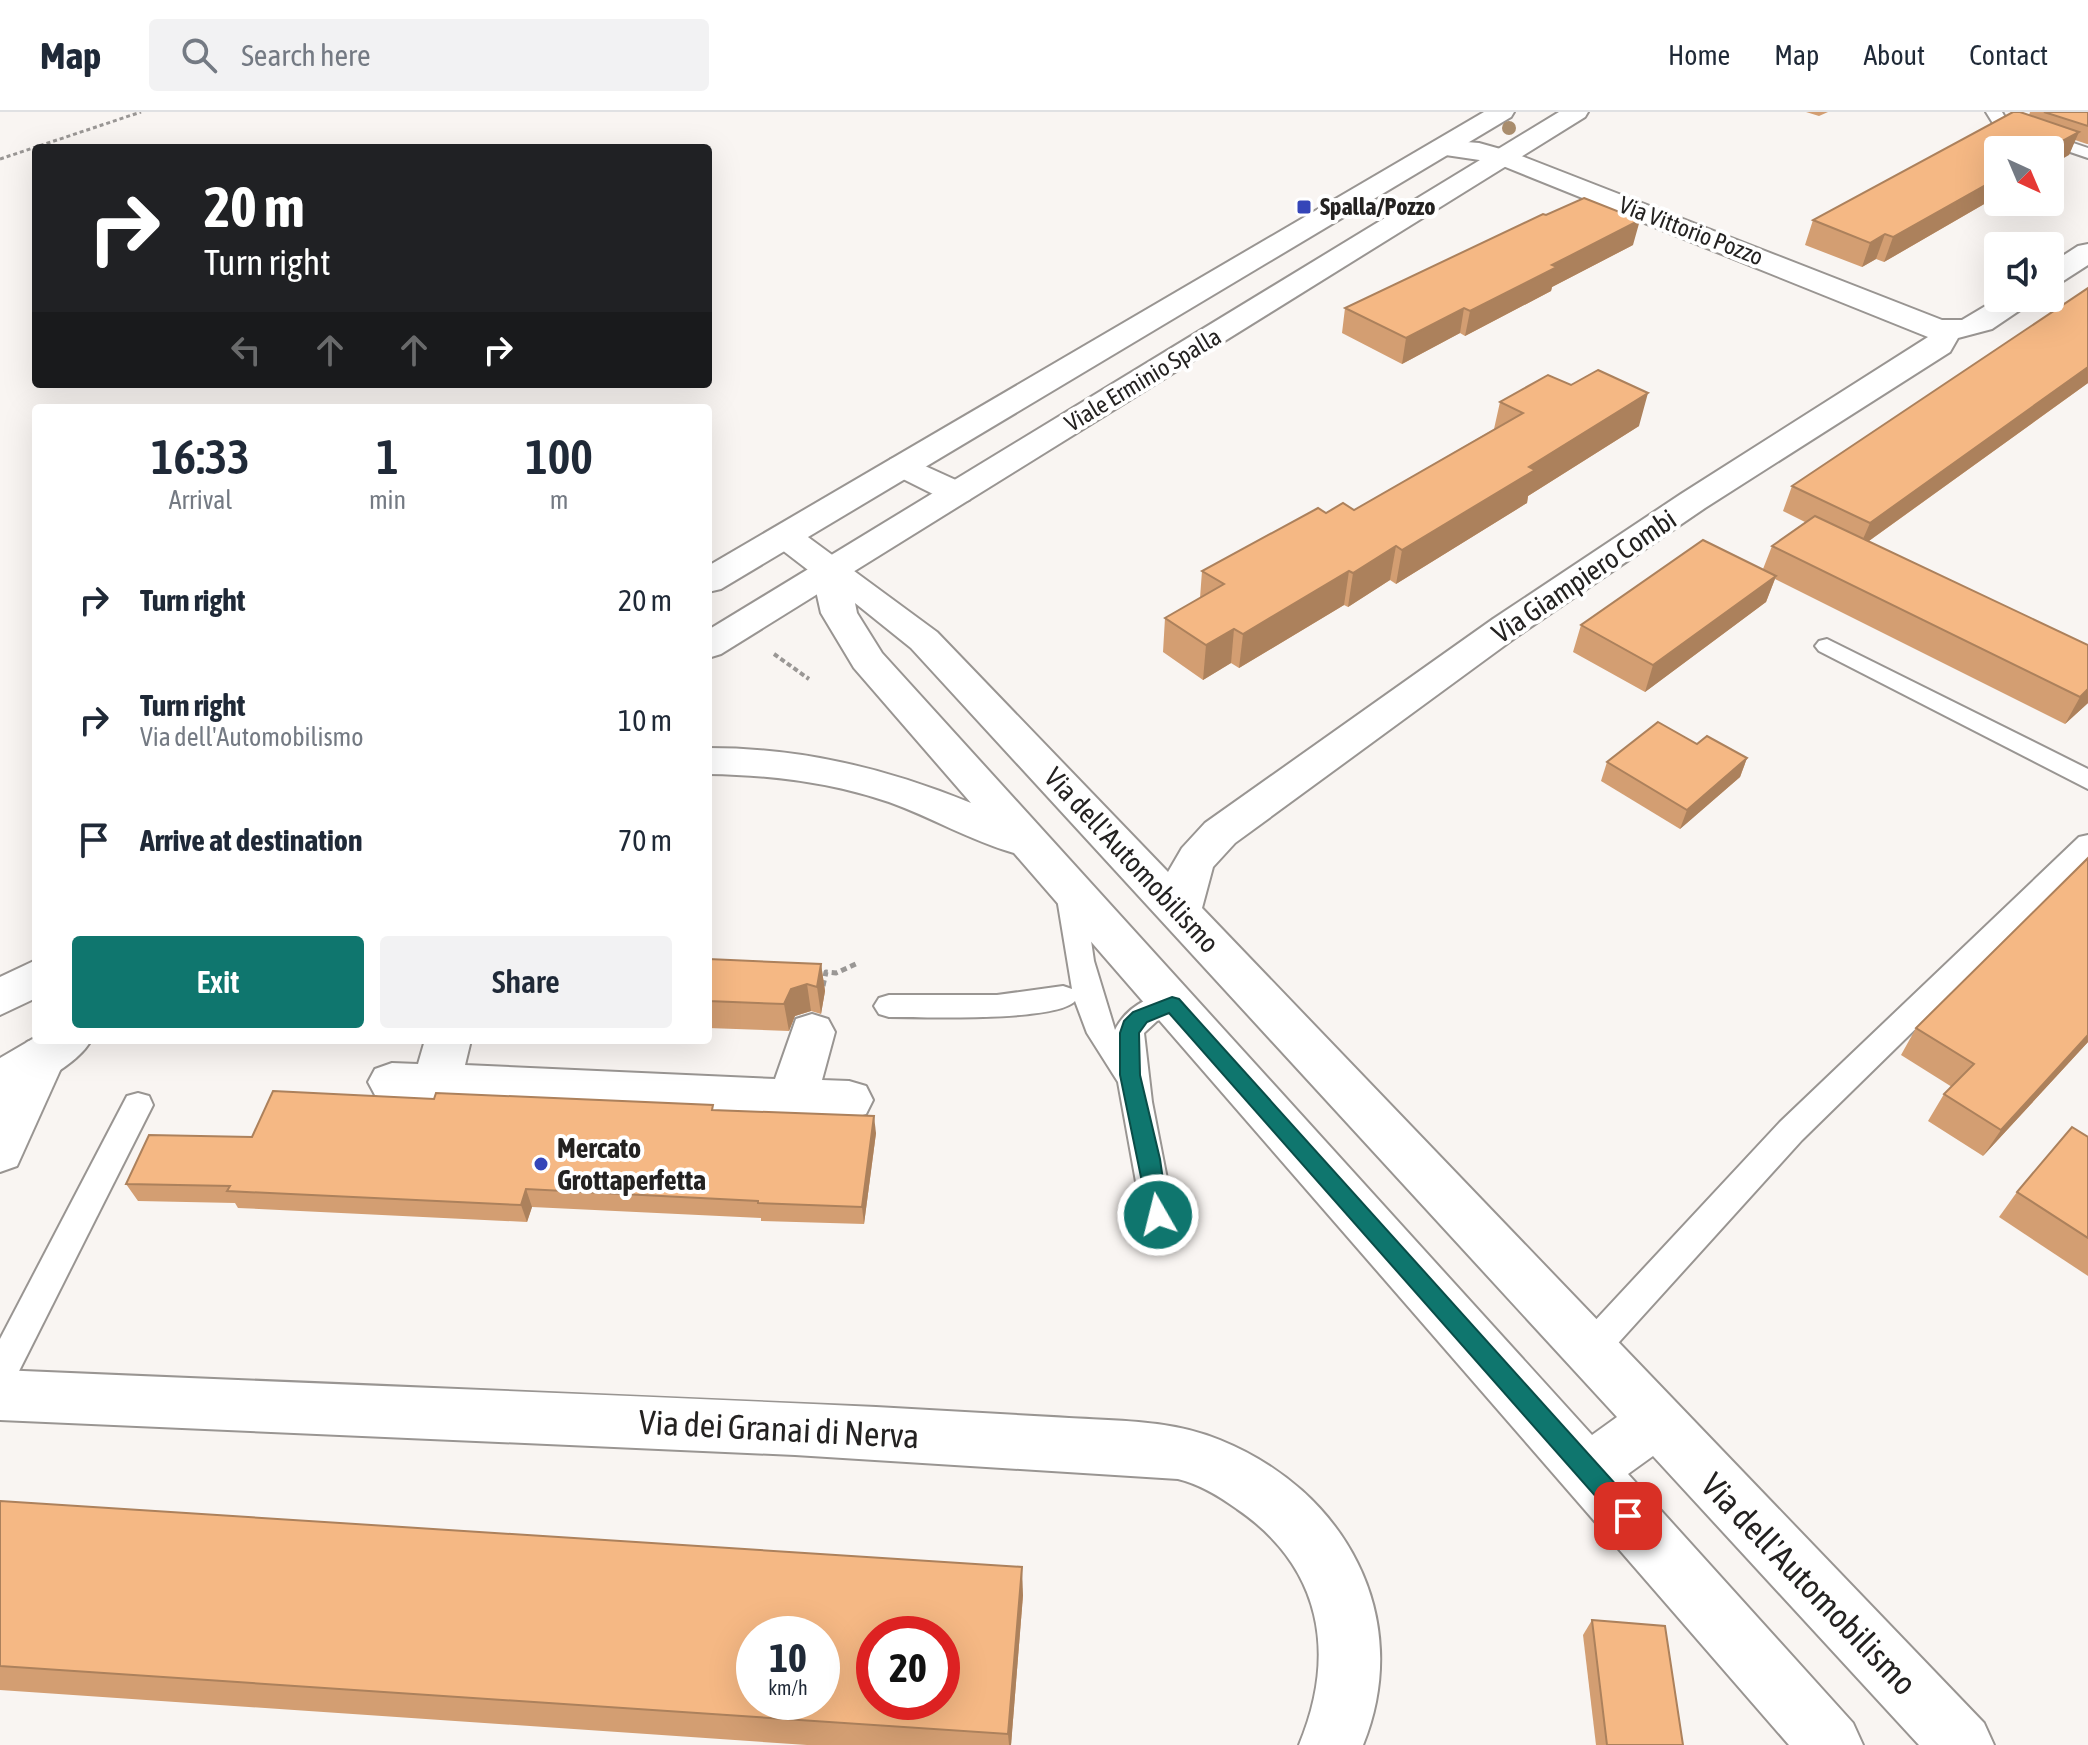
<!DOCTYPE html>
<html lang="en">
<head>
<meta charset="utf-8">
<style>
	:root { --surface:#fff; --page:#f2f2f3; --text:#1f2937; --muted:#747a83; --line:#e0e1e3; --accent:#0f766e }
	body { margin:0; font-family:"Asap Condensed",sans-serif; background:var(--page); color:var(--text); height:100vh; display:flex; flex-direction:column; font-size:30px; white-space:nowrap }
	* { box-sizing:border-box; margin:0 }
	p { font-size:26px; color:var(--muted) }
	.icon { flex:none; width:44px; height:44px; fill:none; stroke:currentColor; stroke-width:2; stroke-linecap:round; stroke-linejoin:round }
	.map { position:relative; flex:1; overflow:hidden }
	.drawer { position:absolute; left:32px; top:292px; width:680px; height:640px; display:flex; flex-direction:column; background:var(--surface); border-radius:8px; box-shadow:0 8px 32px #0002 }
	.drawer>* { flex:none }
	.hud { position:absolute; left:32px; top:32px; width:680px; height:244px; border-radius:8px; box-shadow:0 8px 32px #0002; background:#202124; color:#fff; overflow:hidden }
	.needle { width:52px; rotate:136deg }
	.fabs { position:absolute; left:1984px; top:24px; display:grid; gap:16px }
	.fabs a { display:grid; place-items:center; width:80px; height:80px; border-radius:8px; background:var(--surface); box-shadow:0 8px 32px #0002; font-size:40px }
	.speed { position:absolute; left:736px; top:1504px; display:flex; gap:16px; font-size:40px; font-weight:700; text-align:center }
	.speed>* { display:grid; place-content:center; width:104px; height:104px; border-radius:50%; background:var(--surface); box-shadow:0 8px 32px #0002; line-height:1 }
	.speed small { font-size:20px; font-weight:400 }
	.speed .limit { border:12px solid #d22; background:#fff; color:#111 }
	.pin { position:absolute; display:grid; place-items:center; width:68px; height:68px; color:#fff; margin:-34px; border-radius:16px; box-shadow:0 4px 12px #0006 }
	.me { position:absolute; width:88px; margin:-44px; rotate:352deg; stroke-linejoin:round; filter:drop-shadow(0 0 6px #0008) }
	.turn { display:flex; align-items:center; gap:28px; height:168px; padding:0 40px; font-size:36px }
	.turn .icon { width:104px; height:104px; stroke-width:2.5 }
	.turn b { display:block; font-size:56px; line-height:68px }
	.lanes { display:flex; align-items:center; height:76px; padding:0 40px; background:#0003; justify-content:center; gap:40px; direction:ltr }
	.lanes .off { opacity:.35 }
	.eta { display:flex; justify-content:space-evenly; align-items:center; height:136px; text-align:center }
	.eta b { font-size:48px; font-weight:600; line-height:56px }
	.cta { display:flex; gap:16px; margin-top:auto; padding:16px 40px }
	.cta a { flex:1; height:92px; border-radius:8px; background:var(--accent); color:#fff; font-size:32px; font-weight:600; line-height:92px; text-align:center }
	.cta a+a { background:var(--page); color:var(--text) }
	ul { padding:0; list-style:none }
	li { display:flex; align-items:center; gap:24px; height:120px; padding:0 40px }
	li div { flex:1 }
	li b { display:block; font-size:30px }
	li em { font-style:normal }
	header { display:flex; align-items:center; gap:48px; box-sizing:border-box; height:112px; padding:0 40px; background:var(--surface); border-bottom:2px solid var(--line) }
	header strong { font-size:38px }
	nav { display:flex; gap:44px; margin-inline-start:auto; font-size:28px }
	.search { width:560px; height:72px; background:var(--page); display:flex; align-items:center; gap:20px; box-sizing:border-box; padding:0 28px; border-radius:8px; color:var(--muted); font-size:30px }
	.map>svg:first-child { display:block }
</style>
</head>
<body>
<header>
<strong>Map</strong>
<div class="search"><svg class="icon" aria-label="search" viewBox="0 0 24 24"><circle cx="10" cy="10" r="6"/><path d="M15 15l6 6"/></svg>Search here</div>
<nav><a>Home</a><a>Map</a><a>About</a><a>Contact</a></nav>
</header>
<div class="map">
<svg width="2088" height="1633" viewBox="0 0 2088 1633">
	<rect width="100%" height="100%" fill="#f9f5f2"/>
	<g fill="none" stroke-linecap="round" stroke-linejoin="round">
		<defs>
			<g id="lane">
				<path d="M1986,0h16l4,7 11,5 71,24v10l-83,-28 -11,-5z"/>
				<path d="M1827,527l261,130v20l-269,-138 -4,-5 4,-5z"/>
				<path d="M2088,723v25l-286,280 -201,222 -12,4 -12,-4 -5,-11 5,-11 203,-218 299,-285z"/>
				<path d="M1069,764l10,3 4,7 11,75 21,69c11,-23 42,-42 67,-34l5,8 -5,8 -25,9 -13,12 8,69 22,113 -5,10 -11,4 -11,-4 -5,-10 -24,-133 -31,-49 -12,-32c-19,21 -153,16 -186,16l-10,-3 -5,-8 5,-8 10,-3h108l66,-9 9,3 -17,-103 4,-7z"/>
				<path d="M138,981l11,3 4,9 -141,280 -12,5v-51l127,-243z"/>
			</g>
			<g id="street">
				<path d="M1441,28l38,3 32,9 431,168h20l37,-22h35l-5,6 -37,25 -34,9 -8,14 -245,156 -186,127 -284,208 -22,24 -11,41 782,815 10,22h-75l-266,-289 -25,18 225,249 10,22h-74l-775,-892c-43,-12 -83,-36 -125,-51 -60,-20 -118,-27 -181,-28v-26c93,0 177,20 263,55l-117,-135 -33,-55 -9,-40 -39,-30 -5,-7 5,-7 12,-3 12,3 140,103 231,240 14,-24 23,-25 288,-204 188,-125 247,-157 -435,-175 -61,-9 -4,-5 4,-5zM855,491l56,45 706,769 -25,18 -710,-782 -25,-40z"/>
				<path d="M2088,132v21l-28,18 -10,3v-22l28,-18z"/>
				<path d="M903,344l66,30 5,7 -5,7 -12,3 -12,-3 -54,-27 -5,-7 5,-7z"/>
				<path d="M812,902l16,5 7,13 -13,48 27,1 17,5 7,14 -7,14 -17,5 -56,-1 -401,-17 -17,-6 -7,-13 7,-13 17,-6 26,1 7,-24h46l-6,25 310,14 21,-60z"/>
				<path d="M36,927l25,3 6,13 -50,111 -17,6v-73l27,-57z"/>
				<path d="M0,1258c292,13 584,23 876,37 65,4 129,7 193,11 52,3 102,2 151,22 124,50 195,176 143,305h-64c38,-91 23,-178 -62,-236 -18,-13 -38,-25 -59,-30l-383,-24 -795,-35z"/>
			</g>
			<g id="secondary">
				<path d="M1484,0h30l-3,5 -790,472 -13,3v-26z"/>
				<path d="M1559,0h29l-3,5 -864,537 -13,4v-28z"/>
				<path d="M36,848v38l-36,17v-38z"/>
				<path d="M36,925v3h55c-12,24 -65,52 -91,61v-43z"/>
			</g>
		</defs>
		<use href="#lane" stroke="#999592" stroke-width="4"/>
		<use href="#street" stroke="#999592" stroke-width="4"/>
		<use href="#secondary" stroke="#999592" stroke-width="4"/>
		<path stroke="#9a9795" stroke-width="3" stroke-dasharray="4 3" stroke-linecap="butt" d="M0,47l141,-47"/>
		<path stroke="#9a9795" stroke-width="4" stroke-dasharray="5 3" stroke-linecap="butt" d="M774,542l35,25"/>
		<path stroke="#9a9795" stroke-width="5" stroke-dasharray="6 4" stroke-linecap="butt" d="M823,874l3,-14 10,1 22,-10"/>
		<use href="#lane" fill="#fff" fill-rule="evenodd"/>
		<use href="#street" fill="#fff" fill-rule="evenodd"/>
		<use href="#secondary" fill="#fff" fill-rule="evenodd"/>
	</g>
	<circle fill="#a98d6d" cx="1509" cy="16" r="7"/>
	<g fill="#d39e72">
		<path d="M1806,0h22l-9,4z"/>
		<path d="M2030,0h58v32h-1l-12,-4 -6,15 -71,-5v46l-114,66 -8,-3 -14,8 -57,-22 8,-25 216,-105z"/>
		<path d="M1633,133l-81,42 -1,4 -86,45 -5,-3 -58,31 -60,-31 3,-25z"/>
		<path d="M2088,176v95l-219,158 219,162 -23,21 -290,-145 -9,23 -121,90 -72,-40 8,-27 182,-56 9,-23 33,-24 -22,-11 9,-25z"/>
		<path d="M1500,290l139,24 -111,70 -1,7 -131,81 -6,-4 -42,27 -4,-2 -105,63 -8,-5 -28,17 -40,-28 2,-34 35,-20 2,-27 124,-58 28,-3 140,-81z"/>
		<path d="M1697,632l50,14 -7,19 -60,52 -79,-48 6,-19z"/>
		<path d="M2088,746v184l-105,114 -55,-35 16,-27 8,-7 -51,-32 15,-27z"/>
		<path d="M708,847l113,5 4,27 -4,23 -10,-3 -16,5 -6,15 -81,-3z"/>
		<path d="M434,987l281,11 161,23 -12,91 -103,-3v-3l-229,-11 -5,15 -289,-14 -3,-5 -97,-2 -12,-17 126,-47z"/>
		<path d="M2088,1025v139l-89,-59 18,-25z"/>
		<path d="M0,1389l1023,94 -12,150h-204l-807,-55z"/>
		<path d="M1592,1508l91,125h-87l-13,-110z"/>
	</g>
	<g fill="#ac815c">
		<path d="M2079,20l-10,23 -19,11v-16h-4z"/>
		<path d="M1998,66v18l-114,66 9,-25z"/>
		<path d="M1640,108l-7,25 -81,42 -1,4 -86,45 5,-25 82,-46z"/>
		<path d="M1885,122l-9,25 -14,8 8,-24z"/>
		<path d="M1464,196l-4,25 -58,31 4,-26z"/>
		<path d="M2088,255v16l-229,165 11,-25z"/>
		<path d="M1648,281l-9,33 -111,70 -1,7 -131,81 6,-34 127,-83z"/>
		<path d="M1396,434l-6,34 -42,27 5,-34z"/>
		<path d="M1349,459l-5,34 -105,63 4,-34z"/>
		<path d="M1776,464l-10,26 -121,90 8,-27z"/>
		<path d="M1234,517l-3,34 -28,17 3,-35z"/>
		<path d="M2088,577v14l-23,21 15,-27z"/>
		<path d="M1747,646l-7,19 -60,52 7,-19z"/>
		<path d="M821,852l4,27 -4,23 -4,-27z"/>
		<path d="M807,872l4,27 -16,5 -6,15 -5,-27 7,-15z"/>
		<path d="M2088,923v7l-105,114 18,-26z"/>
		<path d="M874,1004l2,17 -12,91 -2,-17z"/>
		<path d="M526,1077l6,18 -5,15 -6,-17z"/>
		<path d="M1022,1455l1,28 -12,150h-2l-1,-11z"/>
	</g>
	<g fill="#f5b884" stroke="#ac815c" stroke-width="2" fill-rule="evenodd">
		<path d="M2013,0h7l59,20 -33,18h-48v28l-105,59 -8,-3 -15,9 -57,-23z"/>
		<path d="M2044,0h44v14z"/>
		<path d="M1584,86l56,22 -88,45 5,2 -87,44 -6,-3 -58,30 -61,-30 198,-94 3,1z"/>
		<path d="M2088,176v79l-218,156 -78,-37z"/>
		<path d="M1598,258l50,23 -119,74 6,3 -133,80 -6,-4 -43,27 -4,-2 -106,63 -9,-5 -28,16 -41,-27 59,-34 -22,-13 116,-63 8,5 17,-10 11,7 169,-97 -23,-11 48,-27 23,10z"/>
		<path d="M1815,404l273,129v44l-8,8 -308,-151z"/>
		<path d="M1703,428l73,36 -123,89 -72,-40z"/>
		<path d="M1658,610l39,22 10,-8 40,22 -60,52 -80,-48z"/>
		<path d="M2088,746v177l-87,95 -57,-36 30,-30 -58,-36z"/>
		<path d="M708,847l113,5 -4,23 -10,-3 -16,5 -7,15 -76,-3z"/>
		<path d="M273,979l161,8 2,-6 277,12 -1,5 162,6 -12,91 -104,-4v-2l-232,-12 -5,16 -294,-14 3,-5 -104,-2 23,-49 103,2z"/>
		<path d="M2072,1015l16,10v101l-71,-46z"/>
		<path d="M0,1389l1022,66 -14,167 -1008,-68zM754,1522h68v68h-68zM874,1522h68v68h-68z"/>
		<path d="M1592,1508l73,6 18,119h-76z"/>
	</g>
	<path fill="#0f766e" stroke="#0a4d48" stroke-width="2" d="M1172,885l7,2 458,509 3,8 -3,8 -9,3 -8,-3 -451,-511 -22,9 -8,11 1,42 20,84 8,56 -3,6 -7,3 -8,-3 -30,-146v-42l4,-12 9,-9z"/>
	<g fill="#3545b8" stroke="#fff" stroke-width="3">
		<rect x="1296" y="87" width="16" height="16" rx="4"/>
		<circle cx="541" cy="1052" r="8"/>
	</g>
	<g text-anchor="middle" stroke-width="8" stroke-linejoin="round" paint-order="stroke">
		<g font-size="24" font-weight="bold" fill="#242221" stroke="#fff" text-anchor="start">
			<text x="1320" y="103">Spalla/Pozzo</text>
		</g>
		<g font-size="24" fill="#242221" stroke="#fff">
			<text transform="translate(1691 119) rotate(21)" y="8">Via Vittorio Pozzo</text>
			<text transform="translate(1143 268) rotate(-31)" y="8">Viale Erminio Spalla</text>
		</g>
		<g font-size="28" fill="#242221" stroke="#fff">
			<text transform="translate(1584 464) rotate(-34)" y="10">Via Giampiero Combi</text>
			<text transform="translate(1132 748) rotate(47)" y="10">Via dell'Automobilismo</text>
		</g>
		<g font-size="28" font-weight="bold" fill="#242221" stroke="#fff" text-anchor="start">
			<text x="557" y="1046">Mercato<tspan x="557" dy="32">Grottaperfetta</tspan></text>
		</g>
		<g font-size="34" fill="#242221" stroke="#fff">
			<text transform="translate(779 1317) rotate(3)" y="12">Via dei Granai di Nerva</text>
			<text transform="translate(1809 1472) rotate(46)" y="12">Via dell'Automobilismo</text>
		</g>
	</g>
</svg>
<div class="fabs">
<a><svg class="needle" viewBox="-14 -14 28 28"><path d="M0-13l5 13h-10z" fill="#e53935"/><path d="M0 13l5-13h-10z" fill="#747a83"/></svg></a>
<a><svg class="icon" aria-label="sound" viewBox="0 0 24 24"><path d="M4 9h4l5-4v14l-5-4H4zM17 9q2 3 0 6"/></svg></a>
</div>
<div class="speed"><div>10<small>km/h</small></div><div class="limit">20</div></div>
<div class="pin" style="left:1628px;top:1404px;background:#d93025"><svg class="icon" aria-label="arrive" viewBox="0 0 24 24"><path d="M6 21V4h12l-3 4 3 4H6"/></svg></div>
<svg class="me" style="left:1158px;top:1103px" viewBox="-20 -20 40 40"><circle r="17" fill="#0f766e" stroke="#fff" stroke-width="3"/><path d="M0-11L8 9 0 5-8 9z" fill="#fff"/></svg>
<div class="hud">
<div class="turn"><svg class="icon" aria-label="right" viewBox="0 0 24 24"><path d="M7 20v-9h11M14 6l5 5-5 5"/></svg><div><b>20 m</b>Turn right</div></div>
<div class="lanes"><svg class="icon off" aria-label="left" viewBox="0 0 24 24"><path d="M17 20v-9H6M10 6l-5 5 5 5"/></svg><svg class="icon off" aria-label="ahead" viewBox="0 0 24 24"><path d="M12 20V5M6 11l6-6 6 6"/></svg><svg class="icon off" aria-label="ahead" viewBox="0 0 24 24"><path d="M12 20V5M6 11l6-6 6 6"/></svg><svg class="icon" aria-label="right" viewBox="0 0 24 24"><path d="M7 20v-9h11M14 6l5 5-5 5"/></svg></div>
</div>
<section class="drawer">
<div class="eta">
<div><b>16:33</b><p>Arrival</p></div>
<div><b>1</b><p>min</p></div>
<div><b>100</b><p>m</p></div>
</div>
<ul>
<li><svg class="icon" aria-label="right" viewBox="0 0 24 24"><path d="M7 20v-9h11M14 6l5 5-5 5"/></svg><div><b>Turn right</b></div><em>20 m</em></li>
<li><svg class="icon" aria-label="right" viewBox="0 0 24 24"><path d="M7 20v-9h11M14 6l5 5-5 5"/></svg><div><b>Turn right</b><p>Via dell'Automobilismo</p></div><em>10 m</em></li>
<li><svg class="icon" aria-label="arrive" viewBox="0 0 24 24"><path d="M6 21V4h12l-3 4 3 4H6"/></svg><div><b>Arrive at destination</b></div><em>70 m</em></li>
</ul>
<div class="cta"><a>Exit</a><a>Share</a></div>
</section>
</div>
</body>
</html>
